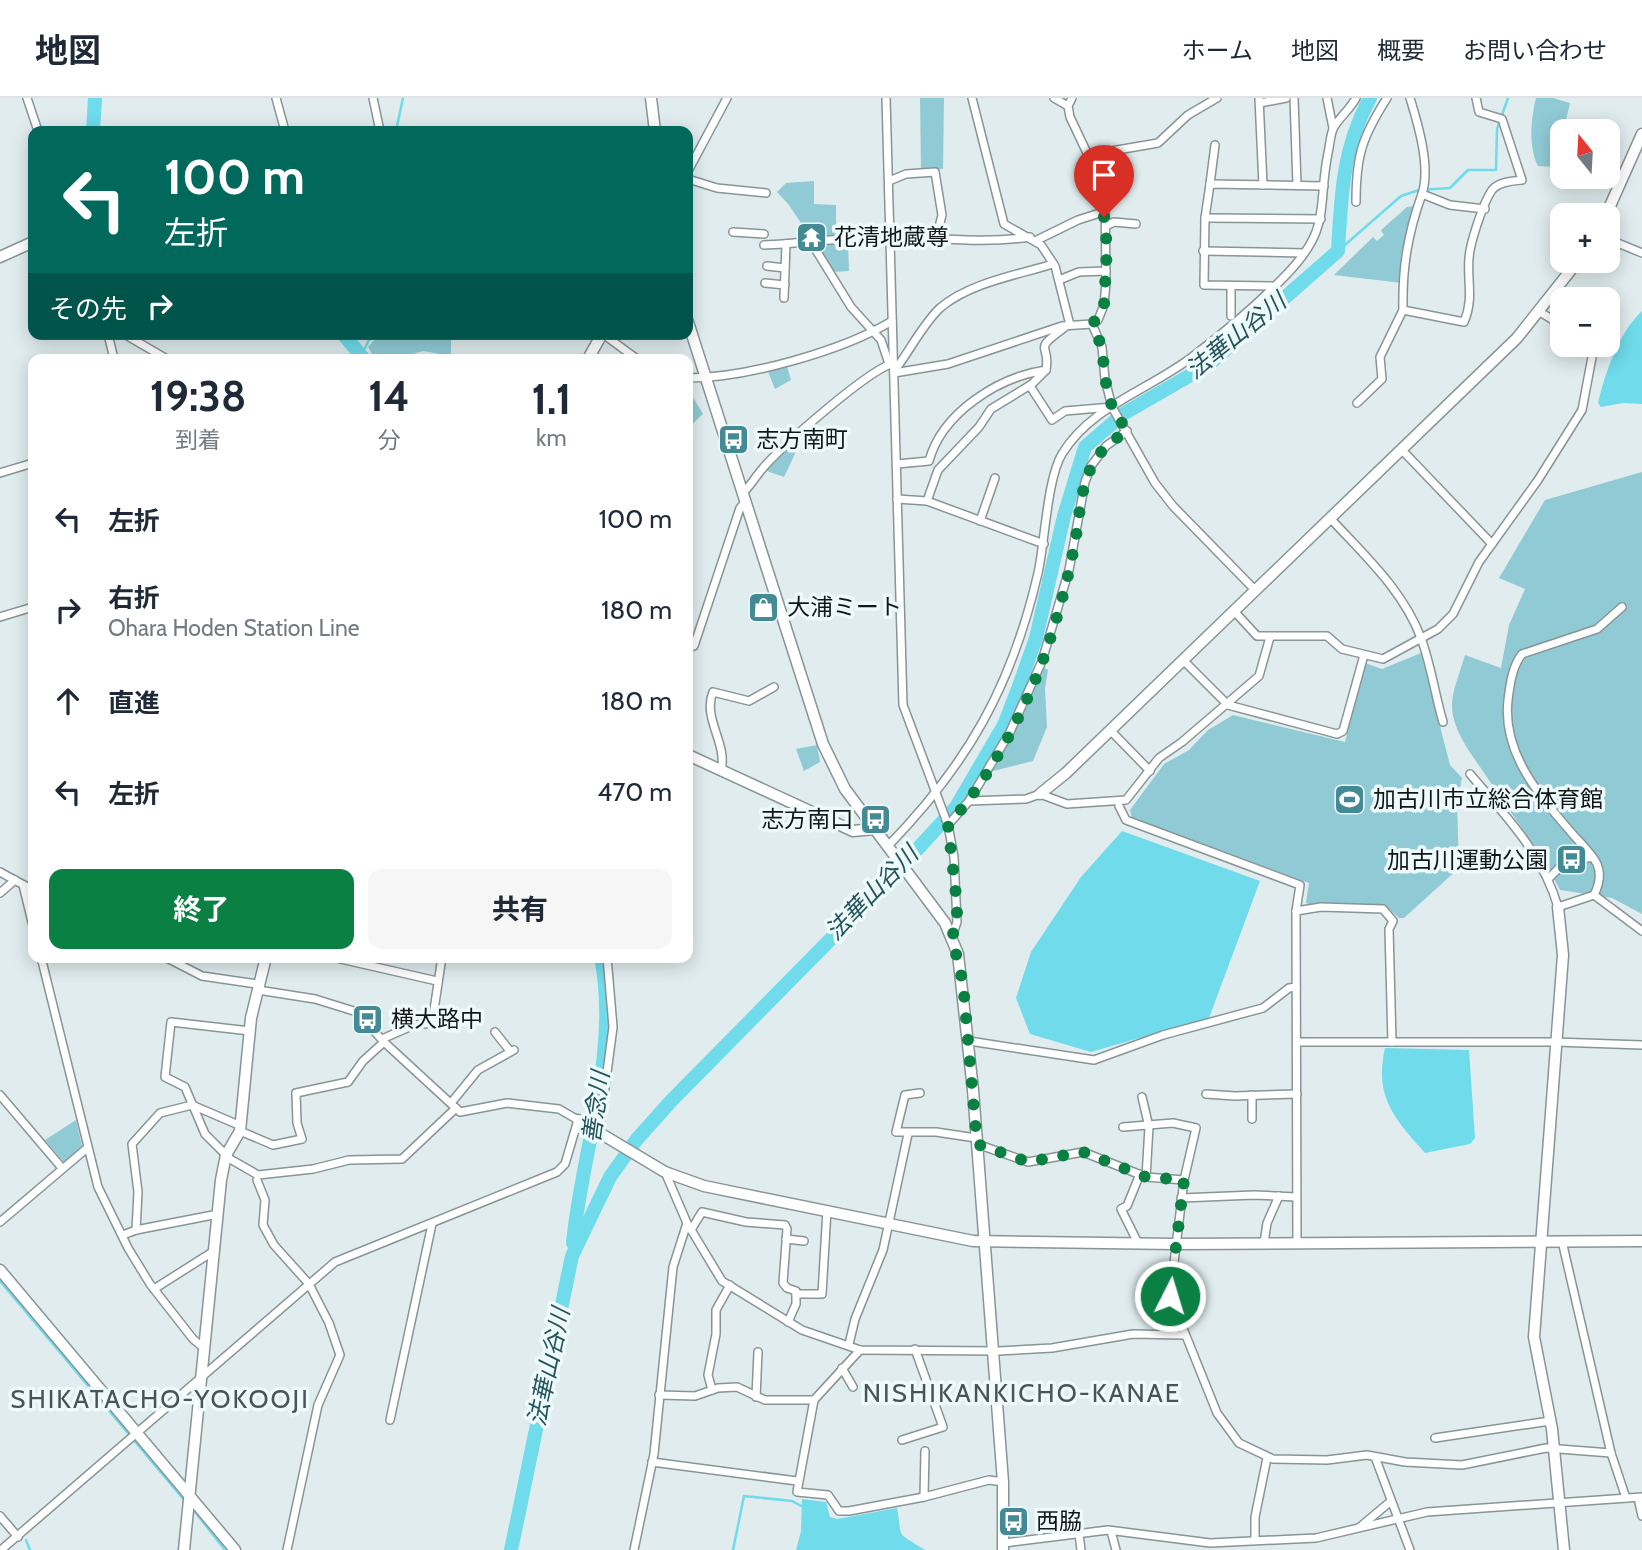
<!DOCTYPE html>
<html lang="ja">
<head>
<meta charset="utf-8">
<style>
	:root { --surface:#fff; --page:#f6f6f7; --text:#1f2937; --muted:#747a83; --line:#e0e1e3; --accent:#0b8043 }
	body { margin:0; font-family:Cabin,"Noto Sans JP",sans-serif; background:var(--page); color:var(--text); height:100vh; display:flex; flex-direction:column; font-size:26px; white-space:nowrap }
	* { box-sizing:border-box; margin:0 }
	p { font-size:23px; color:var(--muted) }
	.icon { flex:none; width:38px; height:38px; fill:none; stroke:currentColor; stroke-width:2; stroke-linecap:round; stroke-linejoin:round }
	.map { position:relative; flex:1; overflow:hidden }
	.side { position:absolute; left:28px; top:256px; width:665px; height:609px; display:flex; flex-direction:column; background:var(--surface); border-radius:14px; box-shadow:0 4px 18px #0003 }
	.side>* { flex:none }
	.top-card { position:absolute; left:28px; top:28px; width:665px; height:214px; border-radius:14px; box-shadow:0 4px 18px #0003; background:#00695c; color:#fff; overflow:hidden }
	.needle { width:46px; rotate:342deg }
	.buttons { position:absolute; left:1550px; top:21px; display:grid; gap:14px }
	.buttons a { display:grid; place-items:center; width:70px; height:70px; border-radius:14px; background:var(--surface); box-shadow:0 4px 18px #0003; font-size:35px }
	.pin { position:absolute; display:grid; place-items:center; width:60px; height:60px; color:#fff; margin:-72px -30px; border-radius:50% 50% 50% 0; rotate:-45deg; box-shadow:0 0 7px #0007 }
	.pin .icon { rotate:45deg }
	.me { position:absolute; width:77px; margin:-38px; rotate:5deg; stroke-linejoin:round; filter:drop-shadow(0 0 5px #0008) }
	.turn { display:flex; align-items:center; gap:24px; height:147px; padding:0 21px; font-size:32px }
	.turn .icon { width:91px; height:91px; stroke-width:2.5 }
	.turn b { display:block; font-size:49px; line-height:60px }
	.then { display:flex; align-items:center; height:66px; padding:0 21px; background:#0003; gap:14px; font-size:26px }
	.eta { display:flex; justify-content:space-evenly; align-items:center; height:119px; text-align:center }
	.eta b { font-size:42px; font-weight:700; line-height:49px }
	.cta { display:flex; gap:14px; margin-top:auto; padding:14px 21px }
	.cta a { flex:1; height:80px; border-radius:14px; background:var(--accent); color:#fff; font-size:28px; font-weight:700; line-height:80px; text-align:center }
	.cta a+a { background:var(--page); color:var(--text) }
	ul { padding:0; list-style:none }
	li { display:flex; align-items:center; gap:21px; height:91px; padding:0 21px }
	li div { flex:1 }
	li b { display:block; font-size:26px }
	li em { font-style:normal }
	header { display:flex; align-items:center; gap:42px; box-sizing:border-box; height:98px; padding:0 35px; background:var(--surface); border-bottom:2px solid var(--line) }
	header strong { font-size:33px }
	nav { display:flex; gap:38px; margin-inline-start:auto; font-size:24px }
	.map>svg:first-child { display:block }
</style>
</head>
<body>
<header>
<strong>地図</strong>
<nav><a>ホーム</a><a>地図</a><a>概要</a><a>お問い合わせ</a></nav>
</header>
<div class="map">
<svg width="1642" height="1452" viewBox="0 0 1642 1452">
	<rect width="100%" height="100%" fill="#e0ecee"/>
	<g fill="#90cbd5">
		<path d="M920,0h24l-1,71h-22z"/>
		<path d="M1536,0h17l17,5 -15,64 -17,-1c-10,-19 -7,-48 -2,-68z"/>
		<path d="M814,83v23l22,1v30l-21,2 -8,-5 -18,-27 -12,-13 9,-9z"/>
		<path d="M1414,108l-8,30 -4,47 -68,-8 39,-38 4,4 7,-6 -3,-5 26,-23z"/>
		<path d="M848,144l1,29 -18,1 -17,-28z"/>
		<path d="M380,236h71v22l-28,-5 -17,5 -1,3h-30l-7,-12z"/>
		<path d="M786,265l5,17 -16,9 -8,-20z"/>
		<path d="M688,291l15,25 -15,14z"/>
		<path d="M799,339l3,2 -18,38 -20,-7z"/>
		<path d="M1642,374v442l-30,-16 -52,-8 -13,-25 -80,-117c-24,-41 -15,-50 -2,-93l36,13 8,-43 16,-36 -26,-11 46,-78z"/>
		<path d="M1421,555l29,112 12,13 -5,24 2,66 -55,50h-5l-13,-12h-77l-3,-4 3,-19 -177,-65 -2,-8 34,-46 25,-14 19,-20 25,-15 112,27 20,-79 17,6z"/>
		<path d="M1045,570l3,2 -3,18 2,39 -14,34 -44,11 52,-103z"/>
		<path d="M817,647l3,17 -16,9 -8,-22z"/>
		<path d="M76,1022l6,26 -18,16 -19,-22z"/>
	</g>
	<g fill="#6fdbeb">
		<path d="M1642,213v93l-19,-1 -22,4 -3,-4c8,-32 20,-69 44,-92z"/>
		<path d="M1122,733l138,50 -51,137 -118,34 -61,-18 -14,-36 15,-46 50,-75z"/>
		<path d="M1385,950l84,2 6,88 -5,6 -45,9c-31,-35 -51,-56 -40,-105z"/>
		<path d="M802,1401l24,3 4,15 7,2 60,-11c6,33 -3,22 28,42h-129l5,-19z"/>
	</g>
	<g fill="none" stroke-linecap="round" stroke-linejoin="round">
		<g stroke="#6fdbeb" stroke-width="2.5">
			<path d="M396,33l7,-33"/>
			<path d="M1338,153l63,-55 18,-6 31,-2 18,-18h28l1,-41 11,-31"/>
			<path d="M362,256l7,-14 8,-6"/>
			<path d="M0,1183l185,220"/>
			<path d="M192,1410l33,42"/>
			<path d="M26,1442l4,10"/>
			<path d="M733,1452l11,-54 48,5 13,7"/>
		</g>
		<g stroke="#6fdbeb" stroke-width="14">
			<path d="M93,33l2,-33"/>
			<path d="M343,236l21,25"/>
			<path d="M573,1145c9,-95 47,-189 28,-286"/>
			<path d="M511,1452l61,-294 38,-79 27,-38 35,-39 220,-223 64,-70 48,-82 14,-36 18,-51 28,-122 21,-69 38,-33 85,-49 130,-114c3,-56 5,-104 32,-153"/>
		</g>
		<defs>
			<g id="street">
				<path d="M27,0l11,33"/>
				<path d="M276,0l9,33"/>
				<path d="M373,0l7,33"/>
				<path d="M886,0l17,607 45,120 6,32 3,65 -5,15"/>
				<path d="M972,0l32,126 37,21 14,21 15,59"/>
				<path d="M1054,0l14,8"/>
				<path d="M1259,0l4,87"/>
				<path d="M1294,0l3,87"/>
				<path d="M1327,0l6,30"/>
				<path d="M1410,0c8,26 21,69 12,96 -14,39 -20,74 -19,116l61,12c10,-23 3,-40 5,-64 1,-15 14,-55 23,-68 6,-8 20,-9 30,-10l-20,-61 -23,-7 -3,-14"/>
				<path d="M1260,5l26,-5"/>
				<path d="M1088,57l70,-12 30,-28 29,-17"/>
				<path d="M688,73l39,-73"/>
				<path d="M688,81l29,9 49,5"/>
				<path d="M889,83l17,-7 29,-2 7,43 -6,24"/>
				<path d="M1210,86l5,-39"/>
				<path d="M1422,96l28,11 35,4"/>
				<path d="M1356,104c0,-46 6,-65 31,-104"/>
				<path d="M1205,120l116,1"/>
				<path d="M1106,128l8,-4 22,2"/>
				<path d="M733,134l31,2"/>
				<path d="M1608,141l34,14"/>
				<path d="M1037,142l41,-20 25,-8"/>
				<path d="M811,144l40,65 30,33 8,24"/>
				<path d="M764,147c44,-2 87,-9 132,-8 45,1 89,7 134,0"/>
				<path d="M1203,153l101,2"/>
				<path d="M767,168l18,2"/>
				<path d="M1059,182l20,-8 27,-1"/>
				<path d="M765,185l20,2"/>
				<path d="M1231,188v30"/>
				<path d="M1272,188l-68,-1 1,-67 5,-34 114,2"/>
				<path d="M784,200l2,-54"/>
				<path d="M1540,214l23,14"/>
				<path d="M1092,226l10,23 3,32 7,28 43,76 18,23 82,84"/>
				<path d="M108,236l6,25"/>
				<path d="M124,236l43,25"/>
				<path d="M603,236l34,25"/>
				<path d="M894,269l4,-1c13,-18 26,-43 42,-58 29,-25 77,-33 113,-44"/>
				<path d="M894,275l54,-9 114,-38 30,-2 6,-4 6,-15 2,-23 -1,-91 -35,-74 -2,-11 4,-8"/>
				<path d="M688,280c58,0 154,-27 204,-57"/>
				<path d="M1030,288l22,34 13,-9 47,-4"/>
				<path d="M1357,305l25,-24 -2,-22 23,-47"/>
				<path d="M1401,351l91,95"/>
				<path d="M897,366l32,-3c13,-48 69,-84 117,-91 5,-27 -15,-18 18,-42"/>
				<path d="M0,375l33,-10"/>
				<path d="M743,395c8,-8 13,-17 20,-25 19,-22 106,-99 131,-105"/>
				<path d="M897,401l30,2 117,43"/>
				<path d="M927,403l11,-31 41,-43 12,-18 41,-25 14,-14"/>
				<path d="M1330,420c34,37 73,72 91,120 10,27 14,57 22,84"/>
				<path d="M980,423l15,-43"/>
				<path d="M1234,513l23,25h70l15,13 41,10 55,-30 15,-15 26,-52 59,-82 44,-70 11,-58 -7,-7"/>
				<path d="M0,519l33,-10"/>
				<path d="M688,549l6,-1 46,-138 6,-7"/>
				<path d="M1183,562l45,45 109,29 6,-3 21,-76"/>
				<path d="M1110,632l40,41"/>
				<path d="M721,672c7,-26 -19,-52 -8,-78l36,9 25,-14"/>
				<path d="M1470,676c35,41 73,80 88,133l36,-12c5,-10 8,-20 3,-31 -6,-12 -19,-23 -27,-33 -32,-37 -68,-79 -62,-131 2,-16 4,-33 14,-46l75,-25 25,-22"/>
				<path d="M969,703l41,-69 32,-71 27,-91 16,-88 6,-16 15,-20 21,-15"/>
				<path d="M1119,708l7,14 174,65 -4,26"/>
				<path d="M948,727l21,-24 57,-2 14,-5 27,10 59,-4 33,-42 23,-16 77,-66 11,-39"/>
				<path d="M887,749c81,-83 125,-161 151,-274 7,-31 9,-94 24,-119 29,-48 87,-64 130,-97 33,-25 67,-54 95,-83 45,-47 30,-66 41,-121 2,-8 2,-19 6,-26 6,-10 16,-18 22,-29"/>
				<path d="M0,774l33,18"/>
				<path d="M1549,780l15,-15 28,-6"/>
				<path d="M23,787l10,41"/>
				<path d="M0,795l15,-13"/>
				<path d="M1594,797l48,36"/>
				<path d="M41,859l57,230 30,61 22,36 43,55 12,10"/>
				<path d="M165,859l37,19 55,8"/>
				<path d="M332,859l105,24"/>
				<path d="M250,933l-79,-9 -6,55 20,10 20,47 25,25 28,16 55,-6 36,-9 53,-1 54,-51"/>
				<path d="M495,934l15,19"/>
				<path d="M382,941l32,-14 18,-2 10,-66"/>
				<path d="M969,943l125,19 69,-25 100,-27 26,-20 7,-1"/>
				<path d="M1298,944h257l87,3"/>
				<path d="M920,995l-15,2 -9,37h40l40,6"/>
				<path d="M1206,996l29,2 62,-2"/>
				<path d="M0,997l62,73"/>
				<path d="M1252,997v24"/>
				<path d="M1142,999l7,30 -3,50"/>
				<path d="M451,1005l27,-33 36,-20"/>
				<path d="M1123,1029l50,-4 23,5 -12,52"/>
				<path d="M240,1033l33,14 29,-6 -5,-16 -1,-30 52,-11 15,-21 21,-19"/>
				<path d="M599,1035l14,-106 -6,-70"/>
				<path d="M977,1046l51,18 55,-10 63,25 38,3 -14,116 47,117 22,30 34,16 54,1 40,-5 38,7 57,3 84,-17 65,5"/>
				<path d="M665,1074l22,51 35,58 80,49 58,20 139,1 53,-3 81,-14 50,1"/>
				<path d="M257,1082l8,20 -2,25 11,20 35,39 20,39 11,32 -22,50 -31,145"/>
				<path d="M1181,1100l73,-3 42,2"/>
				<path d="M0,1124l86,-73"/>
				<path d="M136,1132l2,-38 -6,-48 28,-31 32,-8 49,21"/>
				<path d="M691,1132l11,-18 44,10 39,3 2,4 -4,54 4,5 9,3v13l-8,18"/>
				<path d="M123,1137l13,-5 82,-16"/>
				<path d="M786,1141l18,2"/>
				<path d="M1562,1143l49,212 15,45"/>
				<path d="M1297,1144l-1,-331 25,-4 62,2 10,12 -4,8 3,113"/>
				<path d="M1138,1145l-17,-34 6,-3 13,-32"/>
				<path d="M1264,1145l3,-20 12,-27"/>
				<path d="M154,1191l60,-38"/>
				<path d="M796,1196h26l5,-84"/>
				<path d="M849,1246l6,-25 28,-69 25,-116"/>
				<path d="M860,1252l-46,50 -17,92 31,3 11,16h10l75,-14 65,-17 14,2"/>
				<path d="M842,1270l11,19"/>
				<path d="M712,1292l-4,-15 8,-41v-24l14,-25"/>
				<path d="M659,1297l36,1 23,-8 19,-1 28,13h49"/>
				<path d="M756,1299l2,-45"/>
				<path d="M390,1322l42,-196"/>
				<path d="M1435,1340l115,-17"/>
				<path d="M902,1342l41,-13 -28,-78"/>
				<path d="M1375,1359l35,93"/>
				<path d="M652,1364l145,19"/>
				<path d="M924,1399l1,-46"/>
				<path d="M1638,1400l4,18"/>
				<path d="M0,1418l18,21"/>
				<path d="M1360,1429l31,-26"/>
				<path d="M1111,1433l5,19"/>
				<path d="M1079,1436l2,16"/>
				<path d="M1255,1442v-23l12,-59"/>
				<path d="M1004,1445l104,-13 102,13 106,-5 111,-26 215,-15"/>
				<path d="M1,1452l334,-288 222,-90 8,-8 13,-44 -19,-11 -52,-6 -47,9 -76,-70 -27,-30 -42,-13 -57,-9"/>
				<path d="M634,1452l20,-96 19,-187 14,-44"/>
			</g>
			<g id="secondary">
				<path d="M651,0l4,33"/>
				<path d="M1606,117l36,-81"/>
				<path d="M0,159l33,-15"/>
				<path d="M688,224l135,422 22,45 100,134 13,31 15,136 30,392v68"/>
				<path d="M588,261l14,-25"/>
				<path d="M688,657l165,76 21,-2"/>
				<path d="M1040,696l26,-21 451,-435 61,-77"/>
				<path d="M1558,809l5,48 -29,382 18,92 12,121"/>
				<path d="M578,1022l87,52 39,14 269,55 202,3 467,-3"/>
				<path d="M0,1172l235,280"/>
				<path d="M184,1452l37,-370 5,-25 14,-24 11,-113 15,-61"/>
			</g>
		</defs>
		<use href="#street" stroke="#889496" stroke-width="10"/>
		<use href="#secondary" stroke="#889496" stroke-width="13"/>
		<use href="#street" stroke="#fff" stroke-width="7"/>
		<use href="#secondary" stroke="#fff" stroke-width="10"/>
	</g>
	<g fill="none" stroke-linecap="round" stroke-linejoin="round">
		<path stroke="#0b8043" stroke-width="12" stroke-dasharray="0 21.6" d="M1104,119l3,30 -3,58 -2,8 -10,11 10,23 3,32 7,28 15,24c-14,9 -26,18 -34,33 -14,25 -13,56 -19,83 -7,37 -18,76 -31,113 -22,59 -54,119 -95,165l9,79v18l-5,15 11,46 14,161 51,18 55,-10 63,25 38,3 -14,116"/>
	</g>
	<defs>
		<symbol id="temple-square" viewBox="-11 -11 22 22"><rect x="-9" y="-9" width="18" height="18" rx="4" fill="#448a94" stroke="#edf9fb"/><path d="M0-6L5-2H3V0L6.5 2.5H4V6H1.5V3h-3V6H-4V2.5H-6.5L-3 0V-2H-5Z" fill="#fff"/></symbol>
		<symbol id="bus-square" viewBox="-11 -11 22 22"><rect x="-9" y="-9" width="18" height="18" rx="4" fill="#448a94" stroke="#edf9fb"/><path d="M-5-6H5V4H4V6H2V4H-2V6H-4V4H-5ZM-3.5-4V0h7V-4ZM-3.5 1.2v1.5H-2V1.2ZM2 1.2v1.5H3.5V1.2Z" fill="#fff"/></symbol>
		<symbol id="shop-square" viewBox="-11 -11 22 22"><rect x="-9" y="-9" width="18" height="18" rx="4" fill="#448a94" stroke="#edf9fb"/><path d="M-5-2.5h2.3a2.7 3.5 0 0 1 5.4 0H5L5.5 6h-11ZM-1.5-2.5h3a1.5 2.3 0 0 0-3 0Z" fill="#fff"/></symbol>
		<symbol id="stadium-square" viewBox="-11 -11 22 22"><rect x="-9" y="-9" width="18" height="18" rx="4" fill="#448a94" stroke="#edf9fb"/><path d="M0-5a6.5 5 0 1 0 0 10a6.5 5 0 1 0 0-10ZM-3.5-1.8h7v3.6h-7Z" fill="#fff"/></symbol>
	</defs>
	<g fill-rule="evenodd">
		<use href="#temple-square" x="794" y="122" width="35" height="35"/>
		<use href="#bus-square" x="716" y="324" width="35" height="35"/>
		<use href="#shop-square" x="746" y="492" width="35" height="35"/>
		<use href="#stadium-square" x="1332" y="684" width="35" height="35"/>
		<use href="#bus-square" x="858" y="704" width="35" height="35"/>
		<use href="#bus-square" x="1554" y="744" width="35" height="35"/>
		<use href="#bus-square" x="350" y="904" width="35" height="35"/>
		<use href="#bus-square" x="996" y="1406" width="35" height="35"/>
	</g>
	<g text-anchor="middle" stroke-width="7" stroke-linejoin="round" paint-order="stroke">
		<g font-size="23" fill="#111616" stroke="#edf9fb" text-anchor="start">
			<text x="834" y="147">花清地蔵尊</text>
			<text x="756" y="349">志方南町</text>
			<text x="787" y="517">大浦ミート</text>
			<text x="1373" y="709">加古川市立総合体育館</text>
			<text x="853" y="729" text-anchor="end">志方南口</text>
			<text x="1548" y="770" text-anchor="end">加古川運動公園</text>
			<text x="391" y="929">横大路中</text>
			<text x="1036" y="1431">西脇</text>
		</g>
		<g font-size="24" font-style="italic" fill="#24545b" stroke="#edf9fb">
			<text transform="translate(1236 238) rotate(-39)" y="8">法華山谷川</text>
			<text transform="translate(872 795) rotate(-46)" y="8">法華山谷川</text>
			<text transform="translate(596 1009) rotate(-82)" y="8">善念川</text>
			<text transform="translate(549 1269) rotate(-78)" y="8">法華山谷川</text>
		</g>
		<g font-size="26" letter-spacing="2" fill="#4a5456" stroke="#edf9fb">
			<text x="1022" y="1304">NISHIKANKICHO-KANAE</text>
			<text x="160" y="1310">SHIKATACHO-YOKOOJI</text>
		</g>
	</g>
</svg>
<div class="buttons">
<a><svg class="needle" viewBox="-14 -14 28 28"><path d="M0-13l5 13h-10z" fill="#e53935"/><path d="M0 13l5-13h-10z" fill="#747a83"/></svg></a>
<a>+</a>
<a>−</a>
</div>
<div class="pin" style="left:1104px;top:119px;background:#d93025"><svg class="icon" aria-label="arrive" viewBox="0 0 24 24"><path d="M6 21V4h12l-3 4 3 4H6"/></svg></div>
<svg class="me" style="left:1170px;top:1198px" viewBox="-20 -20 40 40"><circle r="17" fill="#0b8043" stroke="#fff" stroke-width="3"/><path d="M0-11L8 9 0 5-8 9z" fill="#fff"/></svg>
<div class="top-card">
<div class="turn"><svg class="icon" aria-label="left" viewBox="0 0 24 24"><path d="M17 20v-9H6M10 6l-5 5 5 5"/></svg><div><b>100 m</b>左折</div></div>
<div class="then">その先<svg class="icon" aria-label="right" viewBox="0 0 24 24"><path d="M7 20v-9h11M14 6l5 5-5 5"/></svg></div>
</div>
<section class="side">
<div class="eta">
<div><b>19:38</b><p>到着</p></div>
<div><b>14</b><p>分</p></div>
<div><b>1.1</b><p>km</p></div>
</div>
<ul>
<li><svg class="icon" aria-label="left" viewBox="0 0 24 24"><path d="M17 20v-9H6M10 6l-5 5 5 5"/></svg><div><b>左折</b></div><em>100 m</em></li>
<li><svg class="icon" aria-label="right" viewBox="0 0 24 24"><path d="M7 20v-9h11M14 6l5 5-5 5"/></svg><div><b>右折</b><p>Ohara Hoden Station Line</p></div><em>180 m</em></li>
<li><svg class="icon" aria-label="ahead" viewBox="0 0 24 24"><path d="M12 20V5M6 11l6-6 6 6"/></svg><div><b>直進</b></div><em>180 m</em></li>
<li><svg class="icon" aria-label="left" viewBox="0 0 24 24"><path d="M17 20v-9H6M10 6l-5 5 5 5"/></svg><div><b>左折</b></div><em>470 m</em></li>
</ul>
<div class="cta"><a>終了</a><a>共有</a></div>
</section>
</div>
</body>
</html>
